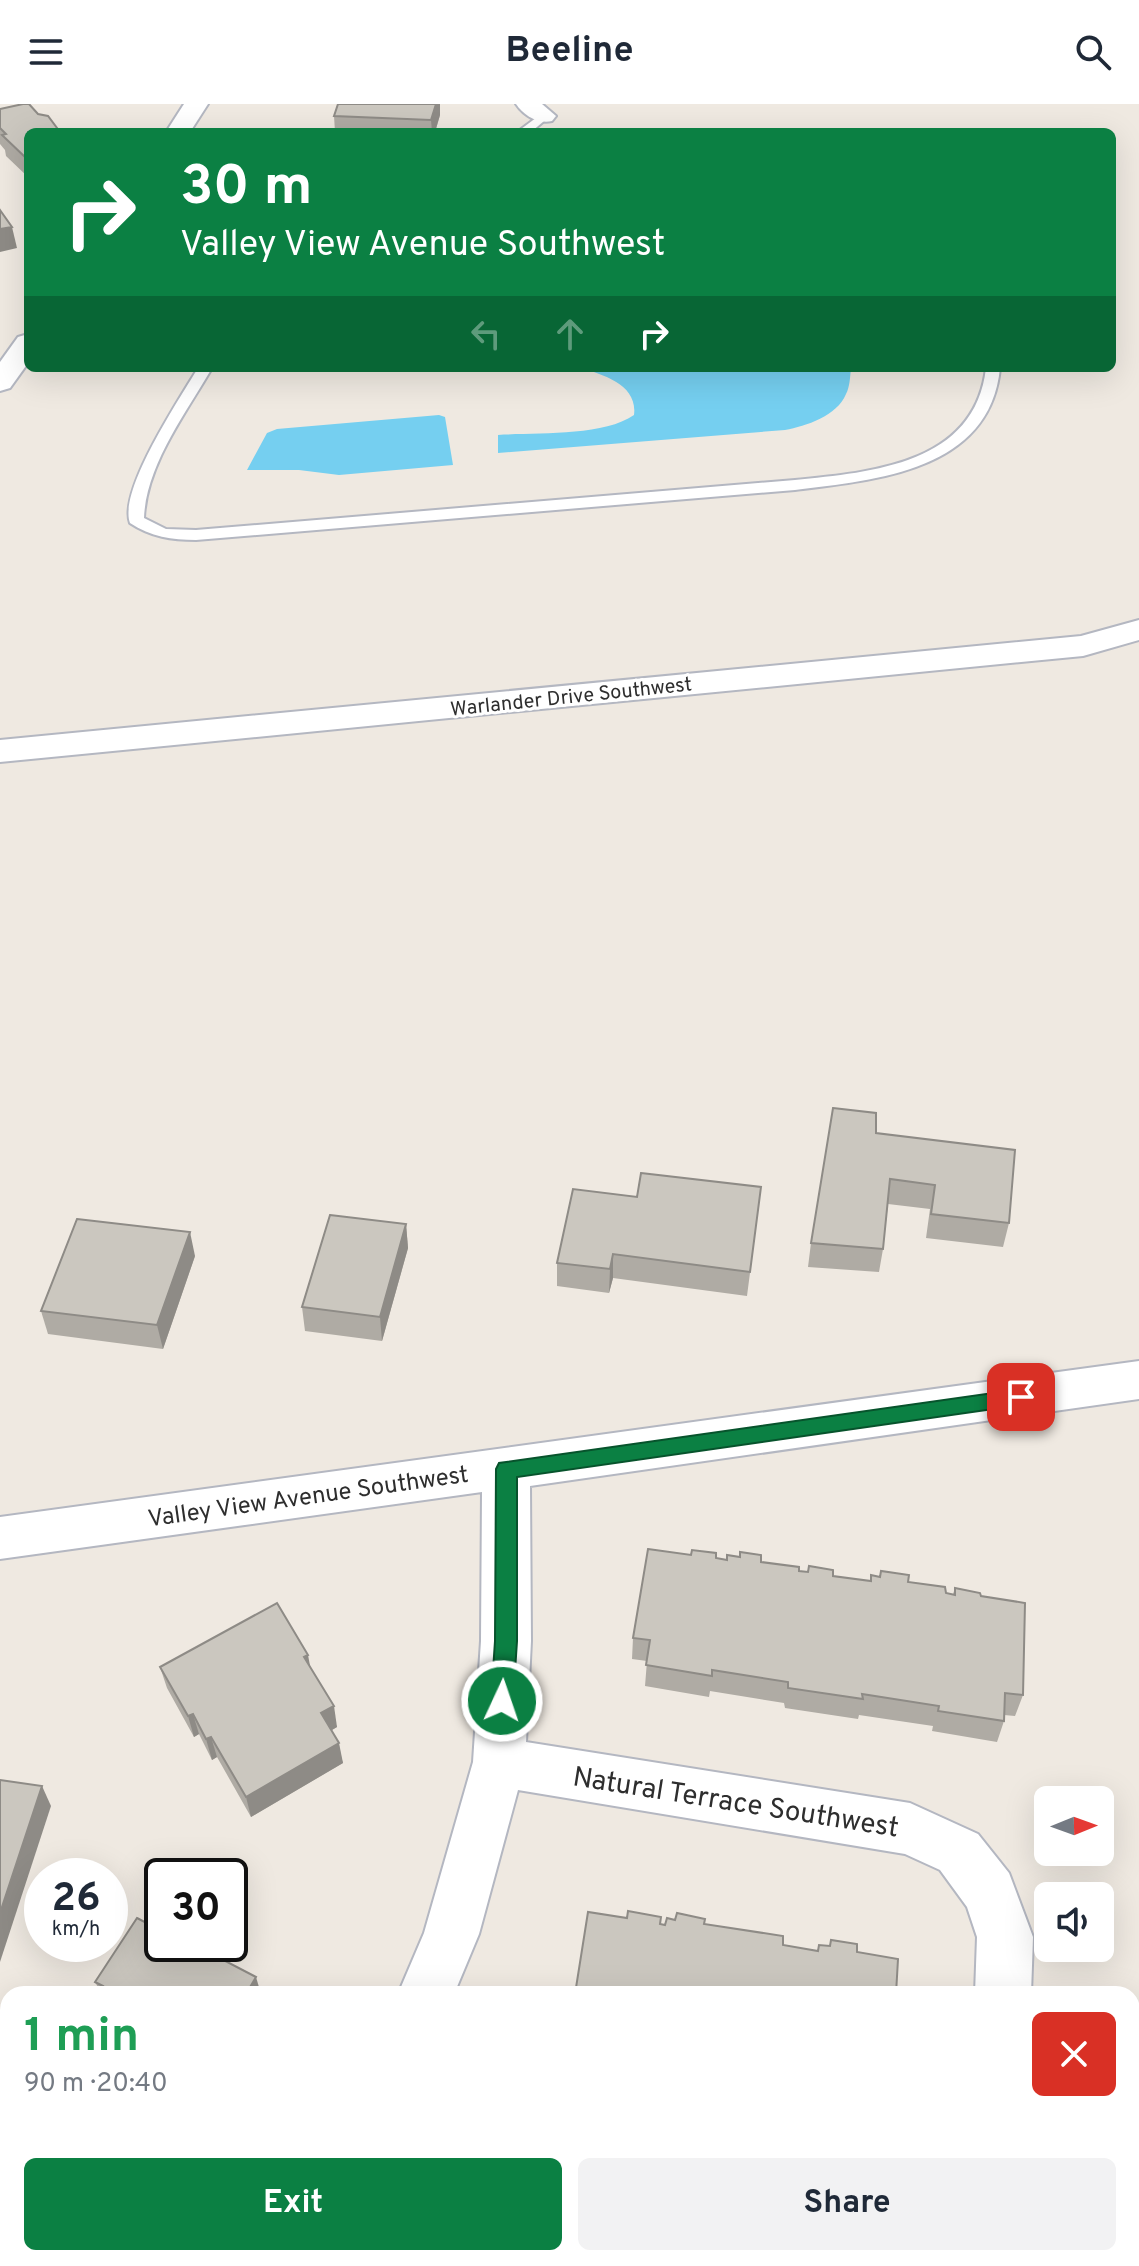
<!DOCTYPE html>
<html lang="en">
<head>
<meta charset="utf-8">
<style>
	:root { --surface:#fff; --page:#f2f2f3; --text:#1f2937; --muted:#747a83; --accent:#0b8043 }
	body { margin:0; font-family:Overpass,sans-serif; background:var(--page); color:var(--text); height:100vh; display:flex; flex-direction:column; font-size:30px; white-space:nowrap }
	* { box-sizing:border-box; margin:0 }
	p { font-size:26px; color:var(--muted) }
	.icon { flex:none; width:44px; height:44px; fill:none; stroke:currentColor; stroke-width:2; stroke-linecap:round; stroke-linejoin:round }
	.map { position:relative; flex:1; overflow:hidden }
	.sheet { position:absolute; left:0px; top:1882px; width:1140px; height:280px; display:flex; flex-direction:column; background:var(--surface); border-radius:24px 24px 0 0; box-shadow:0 8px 32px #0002 }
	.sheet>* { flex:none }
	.top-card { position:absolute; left:24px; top:24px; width:1092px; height:244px; border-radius:12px; box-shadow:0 8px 32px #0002; background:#0b8043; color:#fff; overflow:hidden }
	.needle { width:52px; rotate:89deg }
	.controls { position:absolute; left:1034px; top:1682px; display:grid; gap:16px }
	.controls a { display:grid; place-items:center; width:80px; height:80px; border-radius:12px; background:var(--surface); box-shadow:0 8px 32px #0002; font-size:40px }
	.speed { position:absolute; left:24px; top:1754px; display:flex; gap:16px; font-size:40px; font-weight:700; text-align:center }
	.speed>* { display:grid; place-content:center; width:104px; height:104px; border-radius:50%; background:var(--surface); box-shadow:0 8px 32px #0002; line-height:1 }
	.speed small { font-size:20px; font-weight:400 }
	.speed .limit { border:4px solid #111; border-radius:12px; background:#fff; color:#111 }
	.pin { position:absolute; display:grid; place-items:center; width:68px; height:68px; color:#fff; margin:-34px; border-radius:16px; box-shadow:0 4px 12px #0006 }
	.me { position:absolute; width:88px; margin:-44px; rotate:3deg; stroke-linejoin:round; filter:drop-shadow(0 0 6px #0008) }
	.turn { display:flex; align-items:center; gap:28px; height:168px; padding:0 24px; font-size:36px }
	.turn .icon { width:104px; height:104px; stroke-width:2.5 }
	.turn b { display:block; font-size:56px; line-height:68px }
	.lanes { display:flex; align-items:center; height:76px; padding:0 24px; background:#0003; justify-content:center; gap:40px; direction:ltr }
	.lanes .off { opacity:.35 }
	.round { display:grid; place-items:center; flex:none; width:84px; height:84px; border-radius:12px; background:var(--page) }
	.headline { display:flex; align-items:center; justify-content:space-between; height:136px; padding:0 24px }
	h1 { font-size:48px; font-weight:700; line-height:60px; color:#1e9e55 }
	.cta { display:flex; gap:16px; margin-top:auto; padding:16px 24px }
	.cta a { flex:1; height:92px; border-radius:12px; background:var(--accent); color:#fff; font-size:32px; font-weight:700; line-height:92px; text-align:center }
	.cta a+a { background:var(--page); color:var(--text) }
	header { display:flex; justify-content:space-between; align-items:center; height:104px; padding:0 24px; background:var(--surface); font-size:36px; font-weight:700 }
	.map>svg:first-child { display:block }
</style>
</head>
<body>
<header><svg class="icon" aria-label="menu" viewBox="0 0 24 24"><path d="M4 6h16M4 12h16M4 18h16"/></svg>Beeline<svg class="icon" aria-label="search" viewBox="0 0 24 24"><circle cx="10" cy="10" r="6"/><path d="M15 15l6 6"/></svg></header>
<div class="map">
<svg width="1139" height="2162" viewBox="0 0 1139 2162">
	<rect width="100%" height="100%" fill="#efe9e1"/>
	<g fill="#75cff0">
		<path d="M581,264h270c-1,8 -1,19 -5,26 -9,22 -40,32 -61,36l-287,23v-18c39,-3 104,2 136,-20 4,-30 -30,-40 -53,-47z"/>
		<path d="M439,311l6,2 8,48 -114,10 -40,-5h-52l20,-37 10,-4z"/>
	</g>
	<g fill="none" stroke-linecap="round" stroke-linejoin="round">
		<defs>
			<g id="lane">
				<path d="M544,8l6,4 -19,16h-14z"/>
				<path d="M198,264h14c-26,45 -66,97 -68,150l22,11 30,1 599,-50c78,-8 180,-16 191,-112h14c-10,102 -122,112 -205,122l-599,50c-24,0 -45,-3 -66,-17 -12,-32 50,-125 68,-155z"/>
			</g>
			<g id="street">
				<path d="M516,0h26l14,12 -4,5c-14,3 -28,-5 -36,-17z"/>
				<path d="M1139,516v20l-56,16 -1083,106v-22l1081,-104z"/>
				<path d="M1139,1257v38l-609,87 1,155 -5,101 384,61 68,31 31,39 24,64 -2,57h-56l2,-57 -10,-30 -27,-37 -35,-16 -387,-64 -39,144 -25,60h-56l26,-61 49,-171 8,-121 1,-149 -482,67v-42z"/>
				<path d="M224,2154h64l-3,8h-65z"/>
				<path d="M786,2154h178l-3,8h-172z"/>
			</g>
			<g id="secondary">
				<path d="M184,0h24l-18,28h-24z"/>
				<path d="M28,230v29l-18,25 -10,3v-29l18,-25z"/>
			</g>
		</defs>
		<use href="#lane" stroke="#b4b7c1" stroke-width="4"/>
		<use href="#street" stroke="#b4b7c1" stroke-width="4"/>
		<use href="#secondary" stroke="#b4b7c1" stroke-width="4"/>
		<use href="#lane" fill="#fff" fill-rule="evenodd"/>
		<use href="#street" fill="#fff" fill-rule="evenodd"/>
		<use href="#secondary" fill="#fff" fill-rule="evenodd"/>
	</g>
	<g fill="#afaba4">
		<path d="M338,0h102v11l-5,17h-100l-1,-16z"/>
		<path d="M0,5l28,23v45l-22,-21 -1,-6 -5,-6z"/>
		<path d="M876,1029l133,90 -6,24 -77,-9 4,-29 -42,-5 -5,45 -4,23 -71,-5 3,-24z"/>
		<path d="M758,1107l-11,85 -134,-18 -4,15 -52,-7v-23z"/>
		<path d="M406,1120l2,24 -26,93 -77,-10 -3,-24z"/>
		<path d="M195,1152l-32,93 -115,-15 -7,-23z"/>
		<path d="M716,1454l11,2 34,2 38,9 71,10 1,-6 9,2 1,-6 27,11 38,11 7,1 2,-6 26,8 42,99 -8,21 -11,-1v6l-7,21 -65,-11 1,-5 -74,-11 -1,4 -73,-11 -1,-5 -74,-12 -1,6 -64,-11 2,-25 -15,-2 1,-21z"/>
		<path d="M160,1563l151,3 26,57 -5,3 11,33 -92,54 -34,-60 -5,3 -13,-26 -5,3 -27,-49z"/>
		<path d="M95,1878l166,12 -161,-3z"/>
	</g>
	<g fill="#8e8b86">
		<path d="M435,0h5v11l-5,17h-3l-1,-12z"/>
		<path d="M12,123l5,21 -17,4v-23z"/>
		<path d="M406,1120l2,24 -26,93 -2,-24z"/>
		<path d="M190,1128l5,24 -32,93 -6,-24z"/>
		<path d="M613,1150v24l-4,15 1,-24z"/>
		<path d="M308,1551l4,21 -8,-19z"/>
		<path d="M334,1602l3,21 -12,7 -4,-21z"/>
		<path d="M193,1610l6,20 -5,3 -6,-21z"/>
		<path d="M211,1633l6,20 -5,3 -6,-21z"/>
		<path d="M339,1639l4,20 -92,54 -5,-20z"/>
		<path d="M42,1682l9,20 -51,156v-49z"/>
		<path d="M256,1873l5,17h-15z"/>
	</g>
	<g fill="#cbc7bf" stroke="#8e8b86" stroke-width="2">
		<path d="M23,0h6l9,10 10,2 12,16h-32v24l-3,1 -23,-22 4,-1 -6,-6v-19z"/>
		<path d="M338,0h98l-5,16 -97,-4z"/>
		<path d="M0,106l12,17 -12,2z"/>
		<path d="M833,1004l43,5v20l139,17 -6,73 -78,-9 4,-29 -45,-6 -7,70 -72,-6z"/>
		<path d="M641,1069l120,14 -11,85 -137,-18 -3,15 -53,-6 16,-74 64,8z"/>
		<path d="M330,1111l76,9 -26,93 -78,-10z"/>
		<path d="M77,1115l113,13 -33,93 -116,-14z"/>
		<path d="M648,1445l43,6 1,-5 24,3v5l11,2v-5l13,2v-5l21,3v7l38,5v4l9,1 1,-6 24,4v6l38,5v-6l9,2 1,-6 28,4 -1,7 37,5 1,6 9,2v-7l25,5 1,3 44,7 -2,92 -18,-2 -1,28 -66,-10 1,-5 -77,-12 1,5 -75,-11v-6l-76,-12v6l-66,-11 4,-25 -17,-2z"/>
		<path d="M277,1499l31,52 -4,2 30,49 -13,7 18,30 -93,54 -35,-60 -5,2 -13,-25 -5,2 -28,-49z"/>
		<path d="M0,1676l42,6 -42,127z"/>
		<path d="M628,1807l33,6 -1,7 5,1 2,-7 8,2 2,-7 28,6 -1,5 79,12v9l35,6 1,-6 11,1 1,-6 26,4v8l41,7 -2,35h-321l13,-82 39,6z"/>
		<path d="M137,1814l25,13v13h24l26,14 2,-3 42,22 -10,17h-148l5,-8 -8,-4z"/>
	</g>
	<path fill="#0b8043" stroke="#07532c" stroke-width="2" d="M1021,1285l7,2 3,6 -3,6 -7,2 -504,72v164l-4,60 -3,7 -8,3 -8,-3 -3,-7 4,-60 1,-172 3,-6z"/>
	<g text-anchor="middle" stroke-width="6" stroke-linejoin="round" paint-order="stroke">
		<g font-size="20" fill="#2e2e2e" stroke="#fff">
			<text transform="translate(571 592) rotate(-6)" y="7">Warlander Drive Southwest</text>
		</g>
		<g font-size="24" fill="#2e2e2e" stroke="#fff">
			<text transform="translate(308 1392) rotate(-8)" y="8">Valley View Avenue Southwest</text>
		</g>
		<g font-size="28" fill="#2e2e2e" stroke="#fff">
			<text transform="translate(736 1697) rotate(9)" y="10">Natural Terrace Southwest</text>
		</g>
	</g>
</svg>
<div class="controls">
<a><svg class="needle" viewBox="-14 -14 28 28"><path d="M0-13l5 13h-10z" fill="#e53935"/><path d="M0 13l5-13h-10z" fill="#747a83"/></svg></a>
<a><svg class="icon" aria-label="sound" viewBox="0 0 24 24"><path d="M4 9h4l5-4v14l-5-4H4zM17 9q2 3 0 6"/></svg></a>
</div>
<div class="speed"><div>26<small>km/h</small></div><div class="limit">30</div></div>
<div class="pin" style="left:1021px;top:1293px;background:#d93025"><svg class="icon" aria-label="arrive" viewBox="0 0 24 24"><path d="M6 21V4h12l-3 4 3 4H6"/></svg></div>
<svg class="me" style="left:502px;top:1597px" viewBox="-20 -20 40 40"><circle r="17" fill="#0b8043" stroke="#fff" stroke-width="3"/><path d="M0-11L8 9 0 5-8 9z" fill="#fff"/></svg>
<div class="top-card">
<div class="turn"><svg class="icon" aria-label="right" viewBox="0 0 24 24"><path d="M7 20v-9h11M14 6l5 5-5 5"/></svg><div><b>30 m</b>Valley View Avenue Southwest</div></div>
<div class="lanes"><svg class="icon off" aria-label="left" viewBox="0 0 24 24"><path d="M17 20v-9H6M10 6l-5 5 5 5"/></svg><svg class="icon off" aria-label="ahead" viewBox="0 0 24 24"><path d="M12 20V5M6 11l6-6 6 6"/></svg><svg class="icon" aria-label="right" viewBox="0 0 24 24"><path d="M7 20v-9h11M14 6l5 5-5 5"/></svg></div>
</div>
<section class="sheet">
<div class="headline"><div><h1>1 min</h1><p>90 m · 20:40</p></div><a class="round" style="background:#d93025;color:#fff"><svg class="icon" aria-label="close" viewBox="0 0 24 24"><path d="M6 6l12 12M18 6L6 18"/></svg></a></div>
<div class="cta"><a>Exit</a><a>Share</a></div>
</section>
</div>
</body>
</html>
